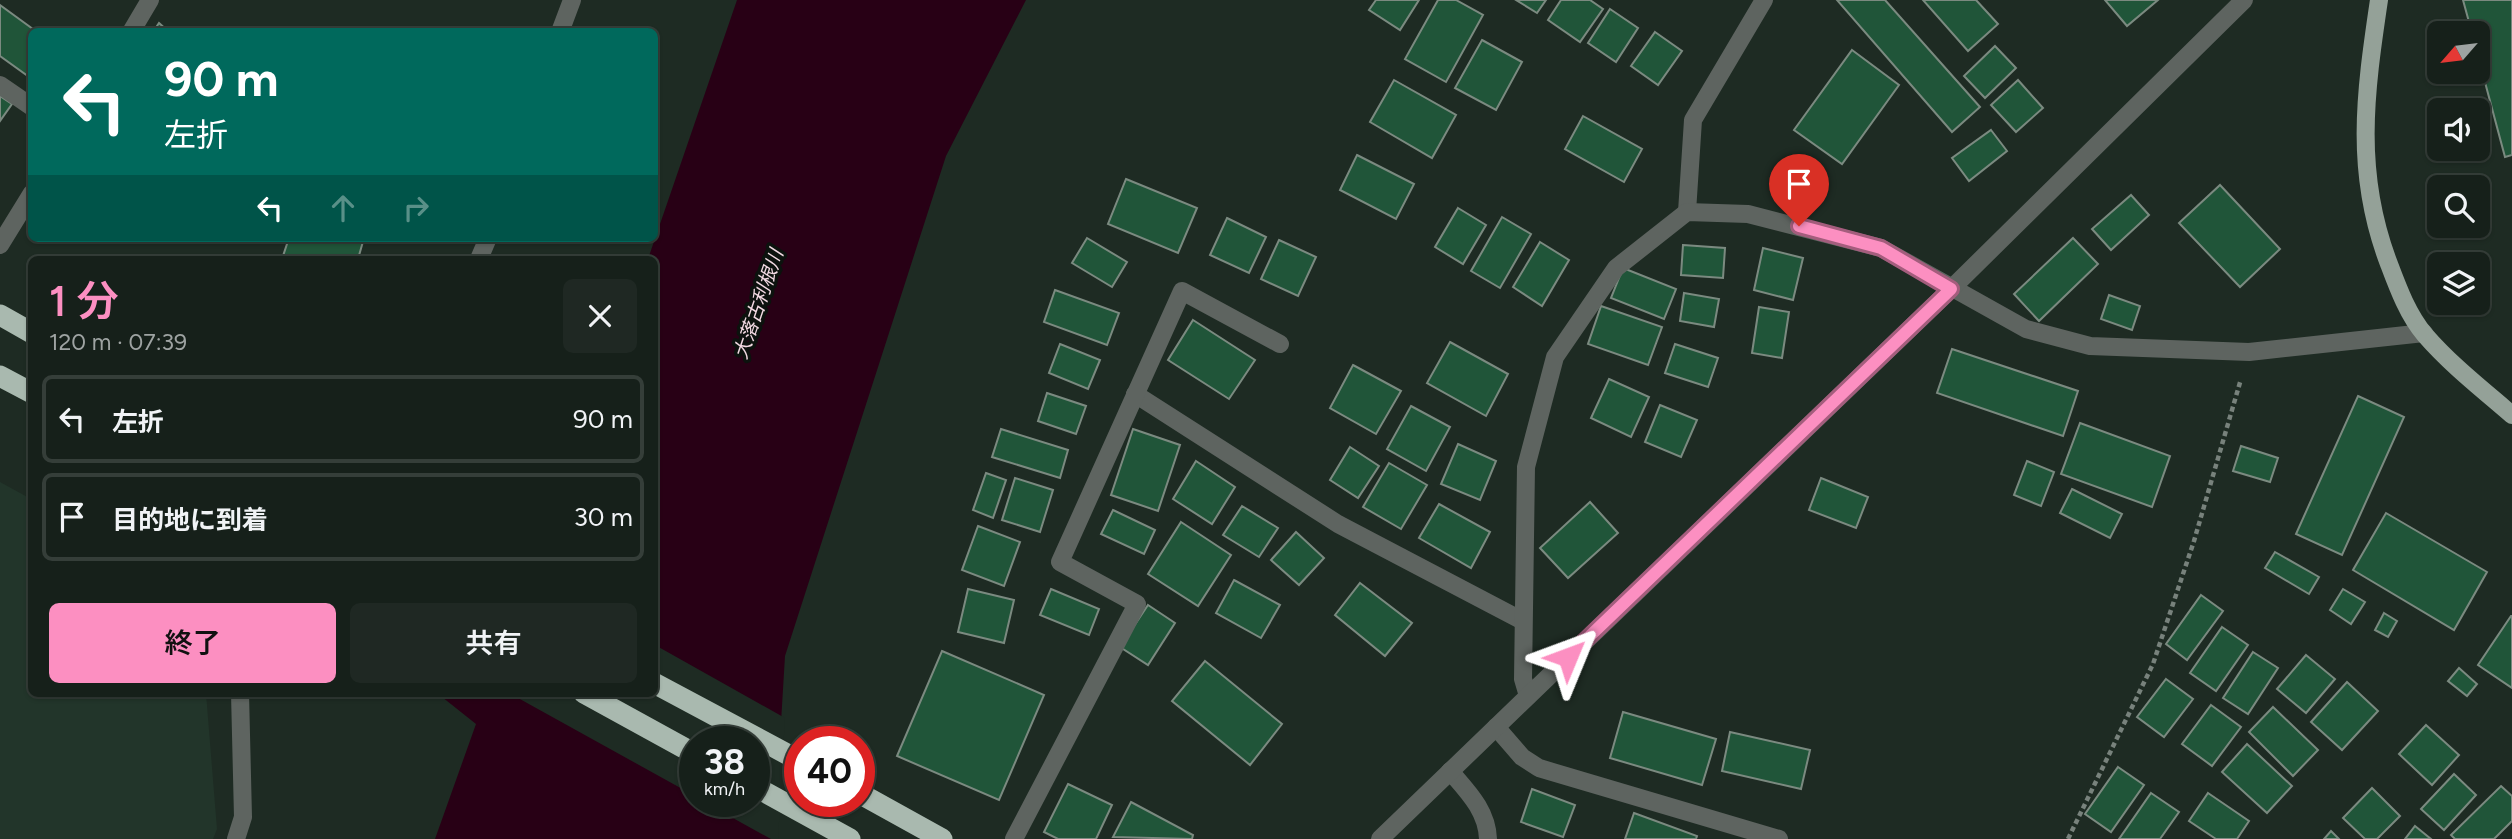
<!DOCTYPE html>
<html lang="ja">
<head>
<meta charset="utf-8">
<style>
	:root { --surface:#16201a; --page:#1f2823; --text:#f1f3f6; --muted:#9ea3a2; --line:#353e39; --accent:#fc8fc1 }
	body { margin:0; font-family:Figtree,"Noto Sans JP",sans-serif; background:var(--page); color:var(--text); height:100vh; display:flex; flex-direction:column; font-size:26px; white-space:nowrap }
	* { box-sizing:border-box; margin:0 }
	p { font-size:23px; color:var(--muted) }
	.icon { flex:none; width:38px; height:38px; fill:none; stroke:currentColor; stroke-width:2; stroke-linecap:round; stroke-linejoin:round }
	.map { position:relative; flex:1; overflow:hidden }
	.sheet { position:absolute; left:28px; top:256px; width:630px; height:441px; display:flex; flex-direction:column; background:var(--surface); border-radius:10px; box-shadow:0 2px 5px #0004,0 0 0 2px var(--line) }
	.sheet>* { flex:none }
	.guide { position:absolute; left:28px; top:28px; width:630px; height:214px; border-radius:10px; box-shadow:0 2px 5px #0004,0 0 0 2px var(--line); background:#00695c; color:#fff; overflow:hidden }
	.needle { width:46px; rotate:242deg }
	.fabs { position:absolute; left:2427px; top:21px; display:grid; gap:14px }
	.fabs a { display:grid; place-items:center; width:63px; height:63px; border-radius:10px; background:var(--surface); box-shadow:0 2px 5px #0004,0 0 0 2px var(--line); font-size:35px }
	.speed { position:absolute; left:679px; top:726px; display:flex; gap:14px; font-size:35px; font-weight:700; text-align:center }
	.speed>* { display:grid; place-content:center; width:91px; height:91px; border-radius:50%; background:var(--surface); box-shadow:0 2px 5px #0004,0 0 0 2px var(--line); line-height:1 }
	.speed small { font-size:18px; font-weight:400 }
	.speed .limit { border:10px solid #d22; background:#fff; color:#111 }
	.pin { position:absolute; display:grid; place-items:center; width:60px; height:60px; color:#fff; margin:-72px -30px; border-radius:50% 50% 50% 0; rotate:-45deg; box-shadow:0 0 7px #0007 }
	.pin .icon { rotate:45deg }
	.me { position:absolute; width:77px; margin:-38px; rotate:46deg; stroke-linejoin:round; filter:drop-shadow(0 0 5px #0008) }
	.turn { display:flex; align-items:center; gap:24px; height:147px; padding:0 21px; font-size:32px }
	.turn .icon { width:91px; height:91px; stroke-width:2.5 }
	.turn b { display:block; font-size:49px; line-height:60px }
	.lanes { display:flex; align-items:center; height:66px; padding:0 21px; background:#0003; justify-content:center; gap:35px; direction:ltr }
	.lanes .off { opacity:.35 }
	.round { display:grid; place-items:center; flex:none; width:74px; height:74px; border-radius:10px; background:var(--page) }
	.headline { display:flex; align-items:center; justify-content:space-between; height:119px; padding:0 21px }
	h1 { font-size:42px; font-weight:600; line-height:52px; color:var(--accent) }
	.action { display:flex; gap:14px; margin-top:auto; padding:14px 21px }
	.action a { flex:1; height:80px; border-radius:10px; background:var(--accent); color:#111; font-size:28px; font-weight:600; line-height:80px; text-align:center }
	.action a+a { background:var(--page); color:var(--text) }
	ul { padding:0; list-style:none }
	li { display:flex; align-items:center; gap:21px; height:88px; margin:0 14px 10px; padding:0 7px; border:4px solid var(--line); border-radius:10px }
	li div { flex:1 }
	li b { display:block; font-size:26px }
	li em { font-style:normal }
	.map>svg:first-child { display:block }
</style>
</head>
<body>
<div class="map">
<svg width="2512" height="839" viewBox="0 0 2512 839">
	<rect width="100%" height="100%" fill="#1e2b23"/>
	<path fill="#22352a" d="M0,482l31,17 1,194h174l11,136 -4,10h-213z"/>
	<path fill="#280015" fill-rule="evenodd" d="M737,0h289l-80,156 -161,500 -11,183h-339l41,-115 -39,-31h217v-434h-6zM695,742h59v60h-59z"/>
	<path fill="#1e2b23" d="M655,645l130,73 -7,121h-7l-67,-37h50v-60h-59v54l-186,-103h145z"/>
	<g fill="#205539" stroke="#7b8a80" stroke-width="2">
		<path d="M1376,0h43l-19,30 -31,-20z"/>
		<path d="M1438,0h18l27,15 -37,67 -41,-23z"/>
		<path d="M1516,0h30l-9,13z"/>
		<path d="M1561,0h29l13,9 -23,33 -32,-22z"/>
		<path d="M1837,0h48l95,107 -28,25z"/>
		<path d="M1923,0h53l22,24 -30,27z"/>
		<path d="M2105,0h53l-31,26z"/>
		<path d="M2463,0h49v155l-7,2 -27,-101v-23h-6z"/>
		<path d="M0,5l37,27h-5v47l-32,-23z"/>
		<path d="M1610,9l28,19 -22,34 -28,-19z"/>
		<path d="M159,23l10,9h-16z"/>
		<path d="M1655,32l27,19 -24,34 -27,-19z"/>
		<path d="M1482,40l40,22 -26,48 -41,-22z"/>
		<path d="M1995,46l21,22 -31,30 -21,-22z"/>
		<path d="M1852,50l47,35 -57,79 -48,-34z"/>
		<path d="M1394,80l62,35 -24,43 -62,-36z"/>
		<path d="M2018,80l25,28 -27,24 -25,-27z"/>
		<path d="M0,96l12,8 -12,17z"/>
		<path d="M1583,116l59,33 -18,33 -59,-33z"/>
		<path d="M1991,130l16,21 -38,30 -17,-23z"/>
		<path d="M1357,155l57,29 -18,35 -56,-29z"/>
		<path d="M1126,179l71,29 -19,45 -70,-29z"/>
		<path d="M2220,185l60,64 -40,38 -61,-64z"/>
		<path d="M2131,195l18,20 -38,35 -19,-21z"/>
		<path d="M1458,208l28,17 -23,39 -28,-17z"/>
		<path d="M1502,217l29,17 -31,54 -29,-17z"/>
		<path d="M1227,218l39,19 -17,36 -39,-18z"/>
		<path d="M289,238h75l-6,21h-76z"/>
		<path d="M1087,238l40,24 -15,25 -40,-24z"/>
		<path d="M2073,238l25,26 -59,57 -25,-27z"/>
		<path d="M1279,240l37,17 -18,39 -37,-17z"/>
		<path d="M1540,242l29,18 -27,46 -29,-19z"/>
		<path d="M1683,245l42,3 -2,30 -42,-3z"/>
		<path d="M1763,248l40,10 -10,42 -39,-10z"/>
		<path d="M1623,268l53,21 -12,30 -53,-21z"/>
		<path d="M1055,290l64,23 -12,32 -63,-23z"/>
		<path d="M1684,293l35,6 -5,28 -34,-6z"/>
		<path d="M2109,295l31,11 -8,24 -31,-11z"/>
		<path d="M1601,306l61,21 -14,38 -60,-21z"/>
		<path d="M1759,307l30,5 -7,46 -30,-5z"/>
		<path d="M1193,320l62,40 -26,39 -61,-39z"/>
		<path d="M1450,342l58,32 -22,42 -59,-33z"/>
		<path d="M1060,344l40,16 -12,29 -39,-16z"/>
		<path d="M1675,344l43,14 -10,29 -43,-14z"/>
		<path d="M1952,349l126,42 -15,45 -126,-43z"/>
		<path d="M1353,365l48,26 -25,43 -46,-26z"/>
		<path d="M1609,379l40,18 -18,40 -40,-19z"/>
		<path d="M1047,393l39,13 -10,28 -38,-13z"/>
		<path d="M2358,396l46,21 -62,138 -46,-21z"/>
		<path d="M1660,405l37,15 -16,37 -36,-15z"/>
		<path d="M1411,406l39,21 -24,44 -39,-22z"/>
		<path d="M2080,423l90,33 -18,51 -91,-33z"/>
		<path d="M1001,429l67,21 -8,28 -68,-21z"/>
		<path d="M1133,429l47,16 -22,66 -47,-16z"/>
		<path d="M1458,444l38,17 -16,39 -39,-16z"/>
		<path d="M2241,446l37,12 -8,24 -37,-11z"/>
		<path d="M1350,447l29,19 -21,32 -28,-18z"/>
		<path d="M1196,461l39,26 -23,37 -39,-25z"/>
		<path d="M2027,461l27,11 -13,34 -27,-11z"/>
		<path d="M1389,463l38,22 -26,44 -38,-22z"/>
		<path d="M986,473l20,7 -13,38 -20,-8z"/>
		<path d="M1015,478l38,12 -13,42 -38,-12z"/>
		<path d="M1821,478l47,19 -12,31 -47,-18z"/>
		<path d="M2072,489l50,25 -12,24 -50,-25z"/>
		<path d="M1590,502l28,31 -50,45 -28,-30z"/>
		<path d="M1439,504l51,28 -19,36 -52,-30z"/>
		<path d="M1242,506l36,22 -19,29 -36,-22z"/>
		<path d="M1113,510l42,20 -11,24 -43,-20z"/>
		<path d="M2386,513l101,59 -33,58 -101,-60z"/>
		<path d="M1181,522l50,33 -33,51 -50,-32z"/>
		<path d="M978,526l42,16 -16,44 -42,-16z"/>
		<path d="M1296,532l28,26 -25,27 -28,-25z"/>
		<path d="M2275,552l44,25 -10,17 -44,-26z"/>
		<path d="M1234,580l46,25 -19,33 -45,-25z"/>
		<path d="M1360,583l52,40 -27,33 -50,-41z"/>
		<path d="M968,589l46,11 -10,43 -46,-11z"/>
		<path d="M1051,589l48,20 -10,26 -49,-20z"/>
		<path d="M2343,589l22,13 -14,22 -21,-14z"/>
		<path d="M2201,595l22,16 -36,49 -21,-16z"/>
		<path d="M1148,605l27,18 -27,42 -28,-18z"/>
		<path d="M2384,613l13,8 -9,16 -13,-7z"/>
		<path d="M2511,616h1v72l-34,-23z"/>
		<path d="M2222,627l26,18 -32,46 -26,-18z"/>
		<path d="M942,651l102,44 -45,105 -102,-44z"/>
		<path d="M2253,652l25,16 -30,46 -25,-16z"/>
		<path d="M2306,655l29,24 -29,34 -29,-24z"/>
		<path d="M1205,661l77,63 -32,41 -78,-64z"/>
		<path d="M2459,668l18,16 -10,12 -19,-15z"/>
		<path d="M2166,679l27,20 -29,38 -27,-20z"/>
		<path d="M2347,682l31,29 -36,39 -31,-28z"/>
		<path d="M2211,705l30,22 -29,39 -30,-22z"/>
		<path d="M2273,707l45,43 -25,26 -44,-44z"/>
		<path d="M1623,712l93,27 -14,46 -92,-27z"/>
		<path d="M2426,725l33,30 -27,30 -33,-31z"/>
		<path d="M1730,732l80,18 -9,39 -79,-18z"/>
		<path d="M2247,744l45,42 -25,27 -45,-41z"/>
		<path d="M2118,767l26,18 -33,47 -26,-18z"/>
		<path d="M2454,774l22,21 -32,35 -23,-21z"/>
		<path d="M1068,784l44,21 -16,34h-38l-14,-7z"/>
		<path d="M2501,786l11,10v25l-18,18h-39l-4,-4z"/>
		<path d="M2372,788l28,28 -23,23h-12l-22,-21z"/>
		<path d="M1532,789l43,16 -12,32 -42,-15z"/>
		<path d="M2151,793l28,19 -19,27h-41z"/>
		<path d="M2208,793l41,28 -12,18h-21l-27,-18z"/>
		<path d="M1131,802l62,33 -1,4 -79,-2z"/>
		<path d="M1634,813l63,23 -1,3h-71z"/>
		<path d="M2415,826l16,13h-26z"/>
		<path d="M2331,831l8,8h-15z"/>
	</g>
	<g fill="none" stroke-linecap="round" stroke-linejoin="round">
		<path stroke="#78827c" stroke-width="4.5" stroke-dasharray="5 3.5" stroke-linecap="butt" d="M2068,839l85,-175 41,-123 47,-162"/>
		<g stroke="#5e6460" stroke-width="18">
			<path d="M131,32l19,-32"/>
			<path d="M560,32l12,-32"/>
			<path d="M0,85l32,22"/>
			<path d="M1687,212l6,-92 71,-120"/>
			<path d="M0,245l32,-52"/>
			<path d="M479,259l9,-21"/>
			<path d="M1135,394l203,130 185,97"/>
			<path d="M1528,696l-5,-17 3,-212 29,-110 61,-89 71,-56 61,2 133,34 145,81 64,17 159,6 175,-19"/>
			<path d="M1496,727l26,30 17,11 240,71"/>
			<path d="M1450,771c17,20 37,39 38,68"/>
			<path d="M236,839l7,-22 -3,-124"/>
			<path d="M1014,839l123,-235 -77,-42 122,-271 98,53"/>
			<path d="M1380,839l571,-550 293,-289"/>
		</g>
		<path stroke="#94a198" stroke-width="18" d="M2379,0c-14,94 -25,173 10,264 9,24 19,51 36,71 26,30 57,54 87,80"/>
		<g stroke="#a9b9af" stroke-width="21">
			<path d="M0,315l32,18"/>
			<path d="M0,376l32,17"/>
			<path d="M654,683l146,78"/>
			<path d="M584,693l111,61"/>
			<path d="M754,786l96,53"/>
			<path d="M859,793l83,46"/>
		</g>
	</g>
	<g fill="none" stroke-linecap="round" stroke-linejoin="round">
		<defs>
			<path id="route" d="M1568,657l383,-368 -70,-41 -82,-22"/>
		</defs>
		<use href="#route" stroke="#a45d7d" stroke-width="18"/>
		<use href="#route" stroke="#fc8fc1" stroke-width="12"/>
	</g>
	<g text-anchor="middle" stroke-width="7" stroke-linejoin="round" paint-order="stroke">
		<g font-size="19" font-style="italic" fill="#f3dae3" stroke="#0c120e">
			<text transform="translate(758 304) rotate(-71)" y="7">大落古利根川</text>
		</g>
	</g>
</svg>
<div class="fabs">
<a><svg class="needle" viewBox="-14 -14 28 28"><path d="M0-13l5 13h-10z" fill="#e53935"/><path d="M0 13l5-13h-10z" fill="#9ea3a2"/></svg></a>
<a><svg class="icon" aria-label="sound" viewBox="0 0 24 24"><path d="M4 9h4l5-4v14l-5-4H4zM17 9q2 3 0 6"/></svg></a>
<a><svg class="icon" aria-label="search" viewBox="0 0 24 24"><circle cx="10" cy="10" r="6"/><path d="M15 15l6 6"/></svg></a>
<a><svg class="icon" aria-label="layers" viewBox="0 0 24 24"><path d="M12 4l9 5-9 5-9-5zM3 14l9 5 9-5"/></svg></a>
</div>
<div class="speed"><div>38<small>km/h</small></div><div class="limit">40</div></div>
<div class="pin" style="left:1799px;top:226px;background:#d93025"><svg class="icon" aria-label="arrive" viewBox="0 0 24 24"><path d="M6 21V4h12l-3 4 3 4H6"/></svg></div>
<svg class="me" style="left:1568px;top:657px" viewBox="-20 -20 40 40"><path d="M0-17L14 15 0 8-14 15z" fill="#fc8fc1" stroke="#fff" stroke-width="4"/></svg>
<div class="guide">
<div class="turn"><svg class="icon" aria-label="left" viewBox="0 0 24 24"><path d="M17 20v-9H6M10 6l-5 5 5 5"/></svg><div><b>90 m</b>左折</div></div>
<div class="lanes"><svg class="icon" aria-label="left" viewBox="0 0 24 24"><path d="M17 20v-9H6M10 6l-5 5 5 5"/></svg><svg class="icon off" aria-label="ahead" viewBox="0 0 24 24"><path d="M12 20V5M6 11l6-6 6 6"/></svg><svg class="icon off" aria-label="right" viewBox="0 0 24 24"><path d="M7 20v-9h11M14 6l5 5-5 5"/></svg></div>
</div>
<section class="sheet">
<div class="headline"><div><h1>1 分</h1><p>120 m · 07:39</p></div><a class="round"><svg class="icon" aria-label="close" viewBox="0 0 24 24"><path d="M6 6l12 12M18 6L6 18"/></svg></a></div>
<ul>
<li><svg class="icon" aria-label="left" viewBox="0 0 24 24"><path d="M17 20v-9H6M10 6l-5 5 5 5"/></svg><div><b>左折</b></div><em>90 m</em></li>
<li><svg class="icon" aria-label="arrive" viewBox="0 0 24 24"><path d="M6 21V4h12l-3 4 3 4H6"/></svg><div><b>目的地に到着</b></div><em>30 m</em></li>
</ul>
<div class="action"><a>終了</a><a>共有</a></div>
</section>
</div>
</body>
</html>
